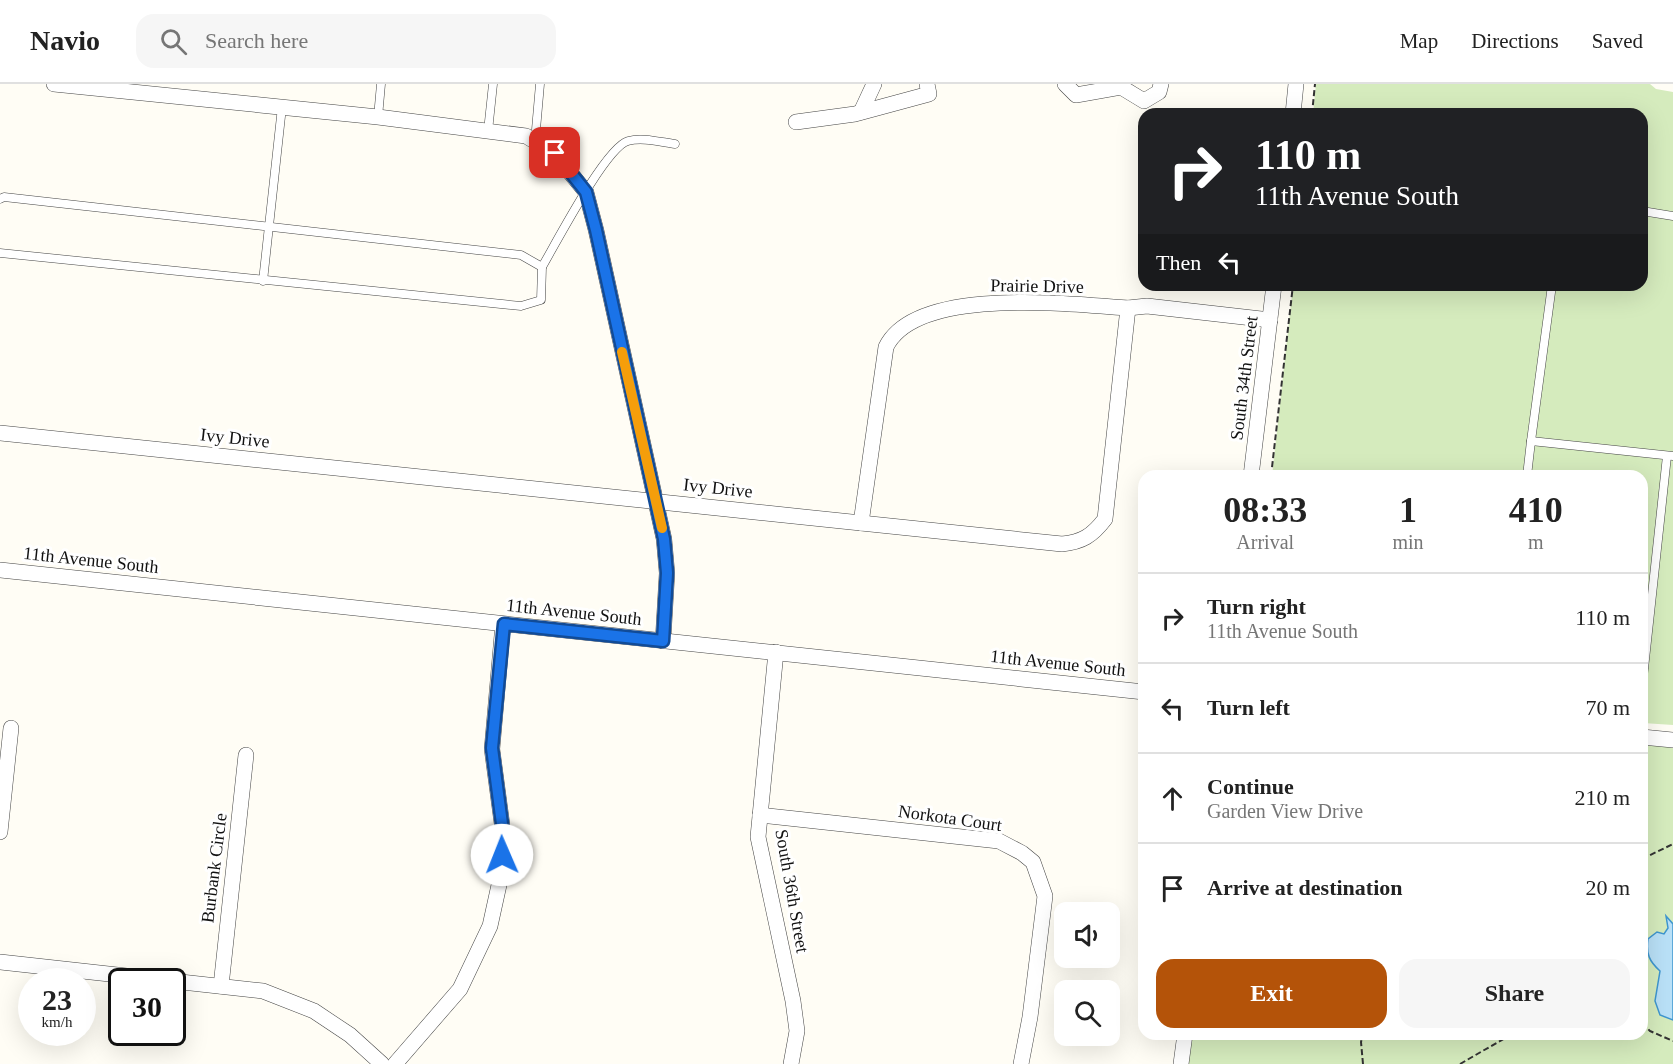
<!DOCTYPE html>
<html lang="en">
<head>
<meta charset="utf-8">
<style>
	:root { --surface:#fff; --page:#f6f6f6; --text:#222; --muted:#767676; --line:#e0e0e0; --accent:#b45309 }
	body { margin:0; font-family:"Times New Roman",serif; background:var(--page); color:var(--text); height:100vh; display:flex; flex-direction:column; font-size:22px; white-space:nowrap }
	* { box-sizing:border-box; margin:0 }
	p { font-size:20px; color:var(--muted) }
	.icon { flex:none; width:33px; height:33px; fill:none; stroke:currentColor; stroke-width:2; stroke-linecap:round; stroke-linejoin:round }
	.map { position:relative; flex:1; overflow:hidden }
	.sheet { position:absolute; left:1138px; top:386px; width:510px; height:570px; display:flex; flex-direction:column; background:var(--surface); border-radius:18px; box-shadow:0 6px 24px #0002 }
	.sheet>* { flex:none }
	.top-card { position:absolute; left:1138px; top:24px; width:510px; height:183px; border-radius:18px; box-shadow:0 6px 24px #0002; background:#202124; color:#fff; overflow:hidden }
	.controls { position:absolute; left:1054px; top:818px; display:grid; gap:12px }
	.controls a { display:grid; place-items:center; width:66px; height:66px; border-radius:12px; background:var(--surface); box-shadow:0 6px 24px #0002; font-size:30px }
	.speed { position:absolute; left:18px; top:884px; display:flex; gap:12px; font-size:30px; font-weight:700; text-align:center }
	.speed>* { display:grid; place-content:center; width:78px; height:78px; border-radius:50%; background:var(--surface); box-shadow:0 6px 24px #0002; line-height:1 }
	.speed small { font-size:15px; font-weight:400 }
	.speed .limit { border:3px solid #111; border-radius:9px; background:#fff; color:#111 }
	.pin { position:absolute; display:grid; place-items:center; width:51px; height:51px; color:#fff; margin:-26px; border-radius:12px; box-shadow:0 3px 9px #0006 }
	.me { position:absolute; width:66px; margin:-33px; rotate:359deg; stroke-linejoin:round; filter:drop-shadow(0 0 4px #0008) }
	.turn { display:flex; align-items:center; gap:21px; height:126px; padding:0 18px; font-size:27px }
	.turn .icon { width:78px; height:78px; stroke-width:2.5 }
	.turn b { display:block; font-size:42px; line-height:51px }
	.then { display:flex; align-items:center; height:57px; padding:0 18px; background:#0003; gap:12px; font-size:22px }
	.eta { display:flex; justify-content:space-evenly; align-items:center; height:102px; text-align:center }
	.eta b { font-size:36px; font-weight:700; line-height:42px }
	.primary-button { display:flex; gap:12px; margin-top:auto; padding:12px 18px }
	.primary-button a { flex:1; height:69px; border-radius:18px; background:var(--accent); color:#fff; font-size:24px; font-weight:700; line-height:69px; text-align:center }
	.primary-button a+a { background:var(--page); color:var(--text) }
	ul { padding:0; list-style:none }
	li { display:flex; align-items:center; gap:18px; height:90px; padding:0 18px; border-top:2px solid var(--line) }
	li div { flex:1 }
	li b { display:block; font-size:22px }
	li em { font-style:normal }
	header { display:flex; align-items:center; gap:36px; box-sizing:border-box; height:84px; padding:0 30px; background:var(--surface); border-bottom:2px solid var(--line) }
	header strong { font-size:28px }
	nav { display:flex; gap:33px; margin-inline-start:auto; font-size:21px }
	.search { width:420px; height:54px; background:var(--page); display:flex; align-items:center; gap:15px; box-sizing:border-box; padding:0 21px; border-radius:18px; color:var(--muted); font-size:22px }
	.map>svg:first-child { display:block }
</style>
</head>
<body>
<header>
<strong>Navio</strong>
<div class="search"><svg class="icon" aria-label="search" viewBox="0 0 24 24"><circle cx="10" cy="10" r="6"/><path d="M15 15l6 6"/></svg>Search here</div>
<nav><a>Map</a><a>Directions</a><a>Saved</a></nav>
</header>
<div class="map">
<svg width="1673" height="980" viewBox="0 0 1673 980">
	<rect width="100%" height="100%" fill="#fffdf5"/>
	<g fill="#d5ebbd">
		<path d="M1316,0h334l6,5 17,3v633l-30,-2 -1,-247h-370l21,-191h349v-171h-329z"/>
		<path d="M1643,653l30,3v324h-487l3,-30h453z"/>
	</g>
	<path fill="#b9e0f7" stroke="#3f96cf" stroke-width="1.5" d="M1666,832l7,8v96l-13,-5 -5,-14 5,-30c-11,-10 -14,-17 -12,-32l9,-7 7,2 4,-6z"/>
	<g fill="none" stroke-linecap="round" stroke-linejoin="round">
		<defs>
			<g id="service">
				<path d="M378,33l3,-33"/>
				<path d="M488,47l5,-47"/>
				<path d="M535,57l5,-57"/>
				<path d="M0,115l4,-2 517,58 21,12 -1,33 -20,6 -521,-53"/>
				<path d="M1642,127l31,5"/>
				<path d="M542,183c14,-24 64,-120 86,-126 14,-4 32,1 47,3"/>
				<path d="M263,197l19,-174"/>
				<path d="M1531,357l21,-156"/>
				<path d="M1527,392l4,-35 142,15"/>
				<path d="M1642,603l25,-231"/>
			</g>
			<g id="minor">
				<path d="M54,0l324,33 148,19 28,17 32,39 10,38 68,309 3,34 -4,68"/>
				<path d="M1065,0l11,11 45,-8 23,14 15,-9 2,-8"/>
				<path d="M861,28l13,-28"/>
				<path d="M1293,30l3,-30"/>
				<path d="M796,38l59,-8 74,-20 -2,-10"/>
				<path d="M0,349l1062,111c20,-2 30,-8 43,-25l23,-211"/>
				<path d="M1251,392l23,-191"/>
				<path d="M861,439l25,-176c30,-61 183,-43 242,-39l19,-2 123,14"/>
				<path d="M0,486l1144,122"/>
				<path d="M776,568l-18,185 35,164 4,30 -6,33"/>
				<path d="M1642,653l31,3"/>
				<path d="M760,731l239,26 23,12 11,9 12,34 -15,121 -9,47"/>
				<path d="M0,748l11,-104"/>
				<path d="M0,878l263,29 51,20 36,24 32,29"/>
				<path d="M221,902l25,-231"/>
				<path d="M395,980l65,-75 30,-63 9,-41 4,-30 -1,-31 -10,-75 11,-125"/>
				<path d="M1181,980l4,-30"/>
			</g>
		</defs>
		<use href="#service" stroke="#444" stroke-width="9"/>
		<use href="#minor" stroke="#444" stroke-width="16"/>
		<g stroke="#333" stroke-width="2" stroke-dasharray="6 3" stroke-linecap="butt">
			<path d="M1312,30l3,-30"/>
			<path d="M1271,392l22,-191"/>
			<path d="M1642,775l31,-15"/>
			<path d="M1642,939l8,8 23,10"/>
			<path d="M1363,980l-2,-22 2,-8"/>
			<path d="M1460,980l52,-30"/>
		</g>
		<use href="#service" stroke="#fff" stroke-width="8"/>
		<use href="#minor" stroke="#fff" stroke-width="15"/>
	</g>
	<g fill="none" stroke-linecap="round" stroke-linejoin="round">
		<defs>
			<path id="route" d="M502,771v-31l-10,-76 12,-124 159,17 4,-68 -3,-34 -68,-309 -10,-38 -31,-39"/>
		</defs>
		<use href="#route" stroke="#114b97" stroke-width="15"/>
		<use href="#route" stroke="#1a73e8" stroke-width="10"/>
		<path stroke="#f59e0b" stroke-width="10" d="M622,268l40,176"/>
	</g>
	<g text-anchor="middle" stroke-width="6" stroke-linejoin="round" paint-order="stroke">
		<g font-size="18" fill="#111" stroke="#fff">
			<text transform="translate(1037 202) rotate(1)" y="6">Prairie Drive</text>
			<text transform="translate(1244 294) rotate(-83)" y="6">South 34th Street</text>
			<text transform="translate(235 354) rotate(6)" y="6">Ivy Drive</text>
			<text transform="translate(718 404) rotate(6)" y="6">Ivy Drive</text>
			<text transform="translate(91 476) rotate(6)" y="6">11th Avenue South</text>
			<text transform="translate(574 528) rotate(6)" y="6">11th Avenue South</text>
			<text transform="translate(1058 579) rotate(6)" y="6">11th Avenue South</text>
			<text transform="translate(950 734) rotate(8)" y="6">Norkota Court</text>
			<text transform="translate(214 784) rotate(-83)" y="6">Burbank Circle</text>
			<text transform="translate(792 807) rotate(80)" y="6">South 36th Street</text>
		</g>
	</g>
</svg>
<div class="controls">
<a><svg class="icon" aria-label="sound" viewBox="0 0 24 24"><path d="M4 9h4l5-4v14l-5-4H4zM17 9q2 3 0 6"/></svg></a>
<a><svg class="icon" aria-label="search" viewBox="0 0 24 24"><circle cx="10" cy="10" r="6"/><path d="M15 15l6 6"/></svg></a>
</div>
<div class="speed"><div>23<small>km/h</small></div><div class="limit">30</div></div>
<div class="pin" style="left:555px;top:69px;background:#d93025"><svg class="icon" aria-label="arrive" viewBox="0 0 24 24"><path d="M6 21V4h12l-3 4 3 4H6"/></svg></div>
<svg class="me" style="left:502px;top:771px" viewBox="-20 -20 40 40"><circle r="19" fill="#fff"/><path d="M0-13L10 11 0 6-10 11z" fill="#1a73e8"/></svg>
<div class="top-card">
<div class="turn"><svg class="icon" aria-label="right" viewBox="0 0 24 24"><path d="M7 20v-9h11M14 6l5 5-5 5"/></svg><div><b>110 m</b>11th Avenue South</div></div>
<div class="then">Then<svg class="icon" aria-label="left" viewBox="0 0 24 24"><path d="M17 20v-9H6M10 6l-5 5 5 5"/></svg></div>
</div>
<section class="sheet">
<div class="eta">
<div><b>08:33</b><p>Arrival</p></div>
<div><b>1</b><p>min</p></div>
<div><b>410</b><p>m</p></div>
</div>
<ul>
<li><svg class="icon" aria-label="right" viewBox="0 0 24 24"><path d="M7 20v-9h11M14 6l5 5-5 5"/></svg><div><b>Turn right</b><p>11th Avenue South</p></div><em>110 m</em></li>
<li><svg class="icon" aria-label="left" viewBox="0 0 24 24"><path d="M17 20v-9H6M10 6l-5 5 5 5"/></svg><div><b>Turn left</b></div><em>70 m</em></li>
<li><svg class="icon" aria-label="ahead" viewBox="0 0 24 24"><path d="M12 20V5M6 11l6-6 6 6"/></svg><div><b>Continue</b><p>Garden View Drive</p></div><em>210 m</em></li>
<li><svg class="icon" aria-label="arrive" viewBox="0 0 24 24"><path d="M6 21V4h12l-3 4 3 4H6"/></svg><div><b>Arrive at destination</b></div><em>20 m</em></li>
</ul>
<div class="primary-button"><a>Exit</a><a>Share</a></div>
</section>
</div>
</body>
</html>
